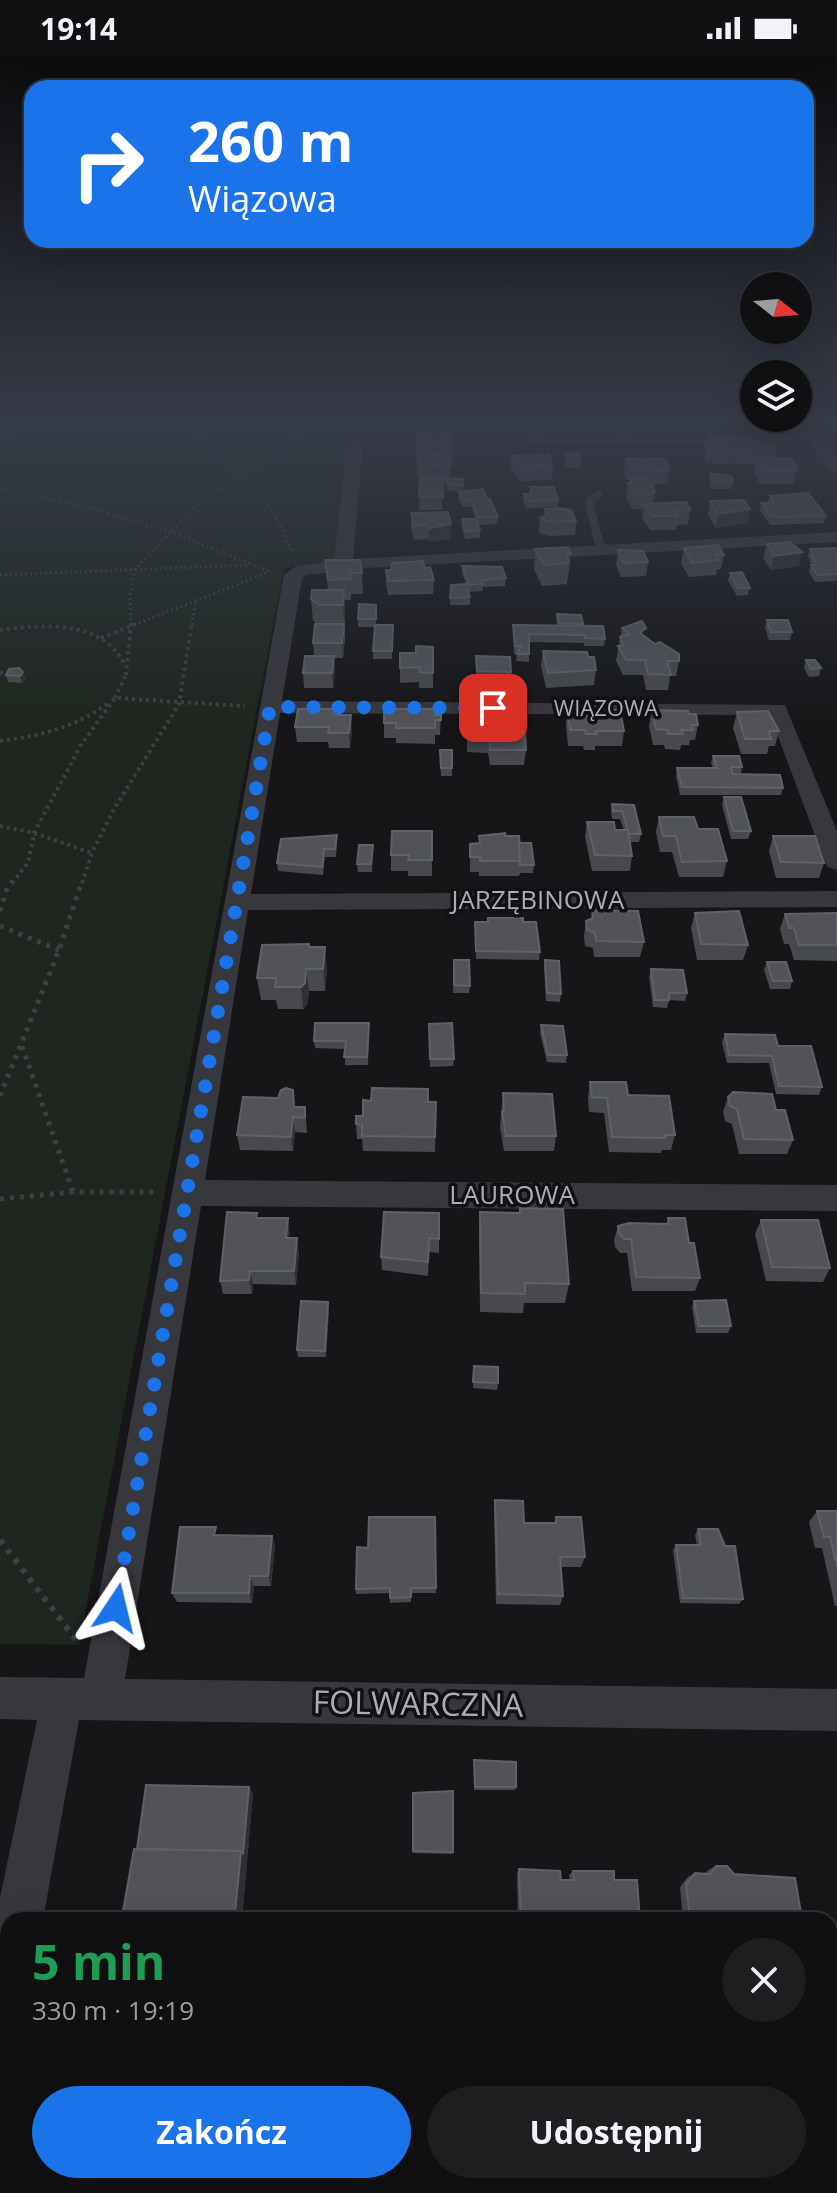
<!DOCTYPE html>
<html lang="pl">
<head>
<meta charset="utf-8">
<style>
	:root { --surface:#101012; --page:#1e1e20; --text:#f1f3f6; --muted:#9c9d9f; --line:#303032; --accent:#1a73e8 }
	body { margin:0; font-family:"Open Sans",sans-serif; background:var(--page); color:var(--text); height:100vh; display:flex; flex-direction:column; font-size:30px; white-space:nowrap }
	* { box-sizing:border-box; margin:0 }
	p { font-size:26px; color:var(--muted) }
	.icon { flex:none; width:44px; height:44px; fill:none; stroke:currentColor; stroke-width:2; stroke-linecap:round; stroke-linejoin:round }
	.map { position:relative; flex:1; overflow:hidden }
	.details { position:absolute; left:0px; top:1856px; width:838px; height:282px; display:flex; flex-direction:column; background:var(--surface); border-radius:24px 24px 0 0; box-shadow:0 8px 32px #0002,0 0 0 2px var(--line) }
	.details>* { flex:none }
	.hud { position:absolute; left:24px; top:24px; width:790px; height:168px; border-radius:24px; box-shadow:0 8px 32px #0002,0 0 0 2px var(--line); background:#1a73e8; color:#fff; overflow:hidden }
	.needle { width:52px; rotate:107deg }
	.tools { position:absolute; left:740px; top:216px; display:grid; gap:16px }
	.tools a { display:grid; place-items:center; width:72px; height:72px; border-radius:50%; background:var(--surface); box-shadow:0 8px 32px #0002,0 0 0 2px var(--line); font-size:40px }
	.pin { position:absolute; display:grid; place-items:center; width:68px; height:68px; color:#fff; margin:-34px; border-radius:16px; box-shadow:0 4px 12px #0006 }
	.me { position:absolute; width:88px; margin:-44px; rotate:10deg; stroke-linejoin:round; filter:drop-shadow(0 0 6px #0008) }
	.turn { display:flex; align-items:center; gap:28px; height:168px; padding:0 32px; font-size:36px }
	.turn .icon { width:104px; height:104px; stroke-width:2.5 }
	.turn b { display:block; font-size:56px; line-height:68px }
	.round { display:grid; place-items:center; flex:none; width:84px; height:84px; border-radius:42px; background:var(--page) }
	.summary { display:flex; align-items:center; justify-content:space-between; height:136px; padding:0 32px }
	h1 { font-size:48px; font-weight:700; line-height:60px; color:#1e9e55 }
	.action { display:flex; gap:16px; margin-top:auto; padding:16px 32px }
	.action a { flex:1; height:92px; border-radius:48px; background:var(--accent); color:#fff; font-size:32px; font-weight:700; line-height:92px; text-align:center }
	.action a+a { background:var(--page); color:var(--text) }
	.status { display:flex; justify-content:space-between; align-items:center; height:56px; padding:0 40px; background:var(--surface); direction:ltr }
	.status svg { height:22px; fill:currentColor }
	.map>svg:first-child { display:block }
</style>
</head>
<body>
<div class="status"><b>19:14</b><svg viewBox="0 0 49 12"><path d="M0 12V9h3v3zM5 12V6h3v6zM10 12V3h3v9zM15 12V0h3v12zM26 1h20v11H26zM47 4h2v5h-2z"/></svg></div>
<div class="map">
<svg width="837" height="2137" viewBox="0 0 837 2137">
	<rect width="100%" height="100%" fill="#161618"/>
	<path fill="#1e261f" d="M0,368h349l-11,137 -54,6 -205,1078 -79,-1z"/>
	<g fill="none" stroke-linecap="round" stroke-linejoin="round">
		<g stroke="#3d3f44" stroke-width="3" stroke-dasharray="2 3" stroke-linecap="butt">
			<path d="M174,368c50,23 100,75 118,128"/>
			<path d="M0,377l13,-7"/>
			<path d="M0,393l16,-25"/>
			<path d="M0,432l75,16 96,28 99,40"/>
			<path d="M0,519l246,-10"/>
			<path d="M131,569l-1,-33 6,-24 62,-64 95,-62 10,-18"/>
			<path d="M134,569l135,-53"/>
			<path d="M192,569l4,-24"/>
		</g>
		<g stroke="#3d3f44" stroke-width="4" stroke-dasharray="3 4" stroke-linecap="butt">
			<path d="M0,574c43,-6 103,-10 125,35"/>
			<path d="M101,582l38,-15"/>
			<path d="M0,616l11,5"/>
			<path d="M126,619l5,-52"/>
			<path d="M115,642l11,-23"/>
			<path d="M0,685c39,-5 74,-13 107,-37"/>
			<path d="M0,770l34,7 58,20"/>
			<path d="M12,827l16,-20 6,-30 47,-88 34,-47 130,8"/>
			<path d="M82,827l10,-30 22,-44 65,-105 13,-81"/>
		</g>
		<g stroke="#3d3f44" stroke-width="5" stroke-dasharray="4 6" stroke-linecap="butt">
			<path d="M0,855l7,-22 6,-8"/>
			<path d="M0,870l59,24"/>
			<path d="M22,990l51,146"/>
			<path d="M0,1040l59,-146 23,-69"/>
			<path d="M0,1143l73,-7h86"/>
		</g>
		<path stroke="#3d3f44" stroke-width="6" stroke-dasharray="5 7" stroke-linecap="butt" d="M0,1484l77,101"/>
		<g fill="#37383d" fill-rule="evenodd">
			<path d="M814,381l3,4 -86,4 -203,-3 -4,-2 4,-2 203,3z"/>
			<path d="M599,435l4,3 -10,10 13,46 -5,3 -5,-3 -11,-46 3,-7z"/>
		</g>
		<g fill="#37383d" fill-rule="evenodd">
			<path d="M795,368h15l27,34v15l-6,-2z"/>
			<path d="M355,383l8,5 -10,115 484,-27v10l-471,26 -60,7 -4,3 -20,123 503,4 52,126v39l-9,-3 -3,-5 -55,-147 -490,-2 -29,181 586,-3v16l-589,3 -43,270 632,5v26l-636,-5 -76,473 712,10v42l-758,-11 -36,200h-35v19l-8,-8v-33l37,-178 -37,-1v-42l84,1 200,-1103 12,-9 38,-5 13,-117z"/>
			<path d="M8,1898v86l-8,4v-87z"/>
		</g>
	</g>
	<g fill="#47494d">
		<rect x="488" y="368" width="24" height="2"/>
		<path d="M559,368h46l-2,9 -24,-1v-4h-18z"/>
		<path d="M418,377l33,9 -1,36 13,1v12l24,8 11,18 -1,7 -19,1 2,6v7l-15,1 -3,-12v-8h13l-3,-12h-9l-5,-8 1,-7 -13,-2 1,-10h-4l-1,30h-23l1,-32h-2l-1,-27z"/>
		<path d="M710,380l47,6 19,9 -2,8 23,8 -4,17h-33l-6,-11 2,-9 -50,-1 -2,-5 2,-14h2z"/>
		<path d="M565,399l15,6v7h-15z"/>
		<path d="M511,400l42,11 -1,13 -32,1 -10,-12z"/>
		<path d="M626,402l43,12 -2,14 -15,1 3,7 -2,12 37,6 -2,14 -11,1 -1,5h-26l-8,-12 1,-9h-11l-6,-12 2,-14h2v-4h5h-9l-2,-7z"/>
		<path d="M710,417l23,9 -1,7h-21l-2,-9z"/>
		<path d="M530,431l28,13v7l-32,1 -3,-7 1,-7h5z"/>
		<path d="M770,440l56,20 -2,7 -54,2 -10,-15 1,-7h7z"/>
		<path d="M710,445l40,8 -3,14 -31,5 -8,-13z"/>
		<path d="M545,453l31,12 -1,14 -26,1 -10,-3 1,-15 4,-1z"/>
		<path d="M411,457l40,11v14l-22,4 -1,-3 -14,1 -3,-12z"/>
		<path d="M767,488l32,22 -28,4 -8,-12z"/>
		<path d="M684,492l40,7 -3,14 -4,1 -1,5 -27,2 -8,-14z"/>
		<path d="M837,492v33l-22,1 -6,-10 2,-7 -3,-9 2,-7z"/>
		<path d="M535,493l36,5 -4,30 -25,2 -8,-17z"/>
		<path d="M618,494l30,12 -2,14 -25,1 -5,-12z"/>
		<path d="M325,504l37,13 1,21h-12v6h-6v39l-2,19h-9l1,13 -2,17h-29l-1,-15 11,-17 -1,-13 4,-19 -4,-4 -2,-21 17,-9z"/>
		<path d="M462,510l44,12 -1,8 -22,1v4l-14,1 -7,-19z"/>
		<path d="M425,512l9,12 -1,14 -45,1 -2,-11v-14z"/>
		<path d="M730,517l20,15 -2,7 -11,1 -9,-16z"/>
		<path d="M451,529l19,12v8h-20z"/>
		<path d="M376,549v20h17l-1,34h-19l2,-32h-17v-8z"/>
		<path d="M557,558l26,10 -1,2 23,13 -1,7h-20v-3l-55,-1v20l-13,-1 1,-7h-3l-1,-29 44,1z"/>
		<path d="M767,564l25,12 -2,8h-21l-4,-13z"/>
		<path d="M622,572l23,9 34,24 -3,15h-6l-2,14h-22l-3,-15h-20l-7,-14z"/>
		<path d="M433,591v41h-14v-6l-19,1v-30h16z"/>
		<path d="M543,595l45,6 8,13 -2,15 -48,3 -5,-22z"/>
		<path d="M476,600l35,16 -1,15h-34z"/>
		<path d="M806,604l15,8 -2,8 -10,1 -5,-9z"/>
		<path d="M23,616l3,8 -4,3 -14,-1 -2,-7z"/>
		<path d="M567,654l57,21 -2,15h-27v4h-11l-1,-4h-15l-2,-21z"/>
		<path d="M652,654l37,4 9,11 -3,15h-5l-1,5h-8l-1,5 -15,-1 -1,-4h-11l-4,-19z"/>
		<path d="M466,655l60,39 -2,15h-34l-2,-12 -21,-1z"/>
		<path d="M737,656l42,19 -4,15h-6l-2,8h-26l-8,-26z"/>
		<path d="M335,659l17,15 -2,18h-21l-1,-6h-31l-2,-15z"/>
		<path d="M435,659h6l-1,20h-5v9l-39,-1v-5h-12v-15z"/>
		<path d="M440,694h12v26h-11z"/>
		<path d="M713,700l29,11 -1,7 42,14 -2,7h-101l-4,-19 1,-8h36l-2,-5z"/>
		<path d="M724,741l27,34 -3,8h-17l-9,-34z"/>
		<path d="M612,748l22,1 7,29 -2,8h-9l2,14 -2,15h-38l-7,-34 2,-15 28,8h9l-4,-11h-8l-1,-7z"/>
		<path d="M659,761l39,12 29,32 -4,16h-44l-7,-25h-12l-4,-20z"/>
		<path d="M432,775v45h-24v-5h-17v-16z"/>
		<path d="M479,780h26l14,7 15,22 -1,8h-13l-1,3h-40v-4h-9v-28l9,-1z"/>
		<path d="M773,780l51,27 -5,15h-43l-7,-27z"/>
		<path d="M337,787l-1,14h-11l-2,18 -45,-4 -1,-8z"/>
		<path d="M373,789l-1,27h-14l-1,-8z"/>
		<path d="M592,854l52,32 -4,15h-46l-1,-9 -8,-2 -1,-10 2,-15 5,-2z"/>
		<path d="M695,857l53,32 -5,15h-46l-6,-32z"/>
		<path d="M837,857v48l-43,-1 -5,-16h-5l-4,-15 5,-15z"/>
		<path d="M475,866l65,30 -1,8 -63,-1z"/>
		<path d="M309,891l18,22 -2,22h-16l-2,14 -4,4h-25l-2,-9h-15l-4,-22z"/>
		<path d="M454,904l16,26 -1,7h-16z"/>
		<path d="M545,904l16,34 -1,8 -14,-1 -2,-33z"/>
		<path d="M767,906l25,19 -2,8h-20l-6,-19z"/>
		<path d="M651,913l36,24 -2,8 -16,-1 -2,8 -14,-1 -4,-30z"/>
		<path d="M429,968l25,35 -1,7 -23,1z"/>
		<path d="M541,969l26,30 -1,8 -19,-1 -7,-29z"/>
		<path d="M369,975l-1,34h-23v-16l-30,-1 -1,-7z"/>
		<path d="M725,978l53,12 44,41 -3,8 -43,-1 -7,-31h-42l-5,-21z"/>
		<path d="M590,1026l38,13 47,40 -4,15h-9l-1,3 -52,-1 -5,-39 -15,-1 -1,-15z"/>
		<path d="M503,1037l53,43 -2,15h-50l-4,-24z"/>
		<path d="M728,1041l48,13 17,30 -6,14h-48l-7,-30 -7,-3 -2,-9z"/>
		<path d="M428,1046h8l-1,50 -72,-1 -1,-12h-5l-1,-15 7,-8z"/>
		<path d="M295,1051h10l2,26 -12,-1 -2,19 -53,-1 -3,-15z"/>
		<path d="M384,1156l55,27v14l-10,-1 -1,24 -46,-6 -1,-13z"/>
		<path d="M480,1156l89,72 -4,19h-41l-1,10 -43,-1 -1,-80z"/>
		<path d="M258,1162h30l1,20 10,14 -3,33 -43,-1 -1,10h-29l-3,-13z"/>
		<path d="M668,1162l21,25 11,35 -5,13h-63l-5,-38h-7l-5,-6 -1,-7 4,-14 48,-2z"/>
		<path d="M761,1164l69,48 -7,14 -57,-1 -11,-47z"/>
		<path d="M694,1245l37,25 -3,7h-32l-4,-26z"/>
		<path d="M328,1246l1,7 -3,48h-28l-1,-7z"/>
		<path d="M474,1310l24,17 -1,7 -24,-2z"/>
		<path d="M495,1444l29,23h30l2,-6 29,40 -4,10h-20l2,29 -3,9 -64,-1 -2,-92z"/>
		<path d="M817,1455h20v95h-2l-13,-58h-7l-6,-26z"/>
		<path d="M435,1461l1,76h-25v9l-21,1v-10l-34,1v-5l12,-41z"/>
		<path d="M698,1473l45,70 -4,5 -59,-1 -7,-53 3,-5h21l-2,-10z"/>
		<path d="M219,1479l53,1 3,10 -4,40h-17l-2,17 -75,-1 -5,-9z"/>
		<path d="M474,1704l42,27 -1,3h-41z"/>
		<path d="M253,1737l-11,125 -108,-2 -11,-5 14,-62z"/>
		<path d="M413,1737l40,59v2l-40,-1z"/>
		<path d="M716,1810l18,8 67,39 18,7h-136l-3,-33 8,-10 7,-4h11l2,-3z"/>
		<path d="M519,1813l42,11h9l-1,-5 4,-4 41,9 26,40h-122l-1,-46z"/>
	</g>
	<g fill="#2f3033">
		<path d="M750,453l-3,14 -31,5 2,-14z"/>
		<path d="M451,468v14l-22,4v-14z"/>
		<path d="M802,496l-3,14 -28,4 3,-14z"/>
		<path d="M344,534l1,21 -2,47 -1,-15 2,-19 -1,-19z"/>
		<path d="M334,600l1,15 -2,17 -1,-15z"/>
		<path d="M23,616l3,8 -4,3 -2,-7z"/>
		<path d="M351,659l1,15 -2,18 -1,-15z"/>
		<path d="M325,891l2,22 -2,22 -2,-22z"/>
		<path d="M306,913l3,22 -2,14 -4,4 -2,-22z"/>
		<path d="M293,1061l2,15 -2,19 -2,-14z"/>
		<path d="M288,1162l2,14 -2,20 -2,-14z"/>
		<path d="M297,1182l2,14 -3,33 -2,-14z"/>
		<path d="M250,1215l3,13 -1,10 -3,-14z"/>
		<path d="M328,1246l1,7 -3,48 -1,-6z"/>
		<path d="M272,1480l3,10 -4,40 -3,-10z"/>
		<path d="M250,1520l4,10 -2,17 -3,-10z"/>
		<path d="M249,1731l4,6 -11,125 -7,-5z"/>
	</g>
	<g fill="#525359" stroke="#5f6168" stroke-width="2">
		<path d="M418,377l32,2 1,7 -29,2 -5,-2z"/>
		<path d="M710,380l43,1 4,5h-6l22,2 3,7 -68,-1 -2,-6h8z"/>
		<path d="M417,395l34,3 -1,13 -32,-3z"/>
		<path d="M579,395l1,10h-14l-1,-6z"/>
		<path d="M549,398l4,13 -33,1 -9,-12z"/>
		<path d="M626,402l40,1 3,11 -21,1 -11,-2v-4h-10z"/>
		<path d="M791,402l6,9h-3l2,3 -33,1 -6,-12z"/>
		<path d="M710,417l21,3 2,6h-20z"/>
		<path d="M420,422h23v19l-24,-1z"/>
		<path d="M447,422l16,1v7l-17,-3z"/>
		<path d="M650,422l5,14h-5l2,2 -18,1 -6,-12h4l-2,-4z"/>
		<path d="M530,431h24l4,13 -32,1 -2,-7h8z"/>
		<path d="M483,433l4,10h3l8,18 -21,1 -5,-18h-9l-4,-8z"/>
		<path d="M808,437l18,23 -54,1 -11,-14 13,-1 -4,-6z"/>
		<path d="M744,444l6,9 -32,5 -8,-13z"/>
		<path d="M686,446l4,8 -15,1 3,5h-26l-8,-12z"/>
		<path d="M559,452l12,2 5,11 -26,1 -10,-4 7,-3 -2,-6z"/>
		<path d="M448,456l3,12 -22,4v-3l-15,1 -3,-13z"/>
		<path d="M462,463h14l4,12h-15z"/>
		<path d="M790,486l12,10 -28,4 -7,-12z"/>
		<path d="M718,489l6,10h-8l3,5 -27,3 -8,-15z"/>
		<path d="M568,491l3,7h-5l3,9 -25,2 -9,-16z"/>
		<path d="M837,492v26l-20,1 -6,-10h5l-6,-16z"/>
		<path d="M618,494l25,1 5,11 -25,1z"/>
		<path d="M325,504h35l2,13h-12v6l-22,1z"/>
		<path d="M423,505l2,7 5,-1 4,13 -46,1 -2,-11h5l1,-7z"/>
		<path d="M462,510l40,1 4,11 -24,2 1,4 -14,1z"/>
		<path d="M742,516l8,16h-12l-8,-15z"/>
		<path d="M466,528l4,13 -20,1 1,-13z"/>
		<path d="M312,534h32l-1,15h-24l-8,-6z"/>
		<path d="M359,548l17,1v14h-18z"/>
		<path d="M557,558l24,1 2,9 -25,-1z"/>
		<path d="M767,564h21l4,12h-21z"/>
		<path d="M642,565l4,7 -6,5 15,11 5,-2 19,12v7h-12l4,14 -23,-1 -3,-14h-19l-8,-14h5l-3,-9 9,-3 -7,-6z"/>
		<path d="M315,568h29l-2,19h-29z"/>
		<path d="M375,569h18l-1,26h-19z"/>
		<path d="M513,569l90,1 2,13 -20,-1v-3l-56,-1v20h-12l4,-8h-6z"/>
		<path d="M416,590l17,1v26l-14,-1 1,-5 -20,1v-15h16z"/>
		<path d="M543,595l44,1 1,5h6l2,13 -48,3z"/>
		<path d="M305,600h29l-2,17h-29z"/>
		<path d="M476,600l34,1 1,15 -34,-1z"/>
		<path d="M806,604h9l6,8 -10,1z"/>
		<path d="M19,612l4,4 -3,4 -14,-1 3,-6z"/>
		<path d="M298,653h36v6h17l-2,18h-21l1,-6h-34z"/>
		<path d="M384,653h51v6h6v5h-6v8h-39v-5h-12z"/>
		<path d="M567,654h53l4,21h-28l1,3h-11l-1,-4h-15z"/>
		<path d="M652,654l36,1 1,3h7l2,11h-6l1,5h-12l2,4h-15l-1,-4 -11,-1z"/>
		<path d="M466,655h58l2,39h-36l-1,-12 -21,-1z"/>
		<path d="M768,655l11,20h-10l2,8h-26l-8,-27z"/>
		<path d="M440,694h12v18h-11z"/>
		<path d="M713,700h26l3,11h-11l2,7 47,1 3,13 -101,-1 -5,-19h40z"/>
		<path d="M724,741h17l10,34h-18z"/>
		<path d="M612,748l22,1 7,29h-12l-7,-23h-9z"/>
		<path d="M659,761h35l4,12h20l9,32 -45,1 -6,-26h-13z"/>
		<path d="M587,766h27l1,8h13l4,26 -37,-1z"/>
		<path d="M392,775h40v29h-24l1,-5h-18z"/>
		<path d="M505,777v3h14l2,25h-41v-4h-10v-13l10,-1 -1,-7z"/>
		<path d="M337,779l-2,14h-11l-2,18 -45,-4 4,-24z"/>
		<path d="M773,780h42l9,27 -43,-1z"/>
		<path d="M519,787h12l3,22h-14z"/>
		<path d="M359,789h14l-2,19h-14z"/>
		<path d="M592,854l46,1 6,31 -48,-1 -1,-8 -8,-3 -1,-9 7,-3z"/>
		<path d="M739,855l9,34 -47,-1 -6,-31z"/>
		<path d="M837,857v32h-38l-5,-17h-5l-4,-14z"/>
		<path d="M488,862h35v4h13l4,30 -64,-1 -1,-29h13z"/>
		<path d="M309,888v3h16l-2,22h-17l-1,14 -4,4h-26l1,-9h-19l5,-33z"/>
		<path d="M454,904h15l1,26 -16,-1z"/>
		<path d="M545,904l14,1 2,33 -14,-1z"/>
		<path d="M767,906h19l6,19h-19z"/>
		<path d="M651,913l32,1 4,23h-18v7h-14z"/>
		<path d="M315,967h54l-2,34h-23l2,-16h-32z"/>
		<path d="M452,967l2,36h-24l-1,-35z"/>
		<path d="M541,969l22,1 4,29h-19z"/>
		<path d="M725,978l50,1 3,11h33l11,41 -43,-1 -7,-30 -43,-1z"/>
		<path d="M590,1026h36l2,13 41,1 6,39h-10v3l-53,-1 -5,-39 -15,-1z"/>
		<path d="M286,1032l7,2 1,17h11v11l-12,-1 -2,20 -54,-2 6,-38 35,1 3,-8z"/>
		<path d="M372,1032l56,1v13h8l-1,35 -73,-1v-11l-6,-1v-8h7v-16l8,1z"/>
		<path d="M733,1036l39,2 4,16h9l8,30 -49,-1 -7,-30 -7,-3 -2,-9z"/>
		<path d="M503,1037l49,1 4,42h-50l-4,-24 2,-2z"/>
		<path d="M520,1152l43,1 6,75 -44,-1v11l-44,-1 -1,-81 40,1z"/>
		<path d="M227,1156l30,1 -1,5h32l-2,20h11l-3,33h-44l-1,9 -29,1z"/>
		<path d="M384,1156l55,1v26l-10,-1 -1,24 -47,-5z"/>
		<path d="M668,1162h17l4,25h5l6,35 -64,-1 -5,-38h-7l-5,-6 -1,-7 11,-3 40,1z"/>
		<path d="M761,1164h57l12,48 -58,-1z"/>
		<path d="M726,1244l5,26h-32l-5,-25z"/>
		<path d="M301,1245l27,1 -3,49 -28,-1z"/>
		<path d="M474,1310l24,1v16l-25,-1z"/>
		<path d="M495,1444l28,1 1,22h32v-6h25l4,40h-25l3,39 -65,-2z"/>
		<path d="M817,1455h20v55l-7,-29h-6z"/>
		<path d="M369,1461h66l1,71h-25v9l-21,1v-10l-34,1 1,-42 11,1z"/>
		<path d="M180,1471h36l-2,8 58,1 -4,40h-18l-1,17h-77z"/>
		<path d="M698,1473h20l7,17h10l8,53 -60,-1 -7,-53h25z"/>
		<path d="M474,1704l42,2v25h-41z"/>
		<path d="M146,1729l103,2 -6,66 -2,-2 -104,-2z"/>
		<path d="M453,1735v61l-40,-1v-58z"/>
		<path d="M134,1793l107,2 -6,62 -112,-2z"/>
		<path d="M716,1810h11l7,8 61,4 6,35 17,1 1,6h-130l1,-1 -4,-35 9,-11 15,1z"/>
		<path d="M519,1813l41,2 1,9h13l-1,-9h41v9h23l3,40h-119z"/>
		<rect x="283" y="2130" width="63" height="7"/>
	</g>
	<linearGradient id="sky" x2="0" y2="1"><stop stop-color="#0c0c0d"/><stop offset="0.55" stop-color="#363c48"/><stop offset="1" stop-color="#363c48" stop-opacity="0"/></linearGradient>
	<rect width="837" height="667" fill="url(#sky)"/>
	<g fill="none" stroke-linecap="round" stroke-linejoin="round">
		<path stroke="#1a73e8" stroke-width="14" stroke-dasharray="0 25.2" d="M116,1552l154,-901 223,1"/>
	</g>
	<g text-anchor="middle" stroke-width="7" stroke-linejoin="round" paint-order="stroke">
		<g font-size="22" fill="#a8adb8" stroke="#111113">
			<text x="606" y="660">WIĄZOWA</text>
		</g>
		<g font-size="26" fill="#a8adb8" stroke="#111113">
			<text x="538" y="853">JARZĘBINOWA</text>
			<text x="512" y="1148">LAUROWA</text>
		</g>
		<g font-size="32" fill="#a8adb8" stroke="#111113">
			<text transform="translate(418 1648) rotate(1)" y="11">FOLWARCZNA</text>
		</g>
	</g>
</svg>
<div class="tools">
<a><svg class="needle" viewBox="-14 -14 28 28"><path d="M0-13l5 13h-10z" fill="#e53935"/><path d="M0 13l5-13h-10z" fill="#9c9d9f"/></svg></a>
<a><svg class="icon" aria-label="layers" viewBox="0 0 24 24"><path d="M12 4l9 5-9 5-9-5zM3 14l9 5 9-5"/></svg></a>
</div>
<div class="pin" style="left:493px;top:652px;background:#d93025"><svg class="icon" aria-label="arrive" viewBox="0 0 24 24"><path d="M6 21V4h12l-3 4 3 4H6"/></svg></div>
<svg class="me" style="left:116px;top:1552px" viewBox="-20 -20 40 40"><path d="M0-17L14 15 0 8-14 15z" fill="#1a73e8" stroke="#fff" stroke-width="4"/></svg>
<div class="hud">
<div class="turn"><svg class="icon" aria-label="right" viewBox="0 0 24 24"><path d="M7 20v-9h11M14 6l5 5-5 5"/></svg><div><b>260 m</b>Wiązowa</div></div>
</div>
<section class="details">
<div class="summary"><div><h1>5 min</h1><p>330 m · 19:19</p></div><a class="round"><svg class="icon" aria-label="close" viewBox="0 0 24 24"><path d="M6 6l12 12M18 6L6 18"/></svg></a></div>
<div class="action"><a>Zakończ</a><a>Udostępnij</a></div>
</section>
</div>
</body>
</html>
